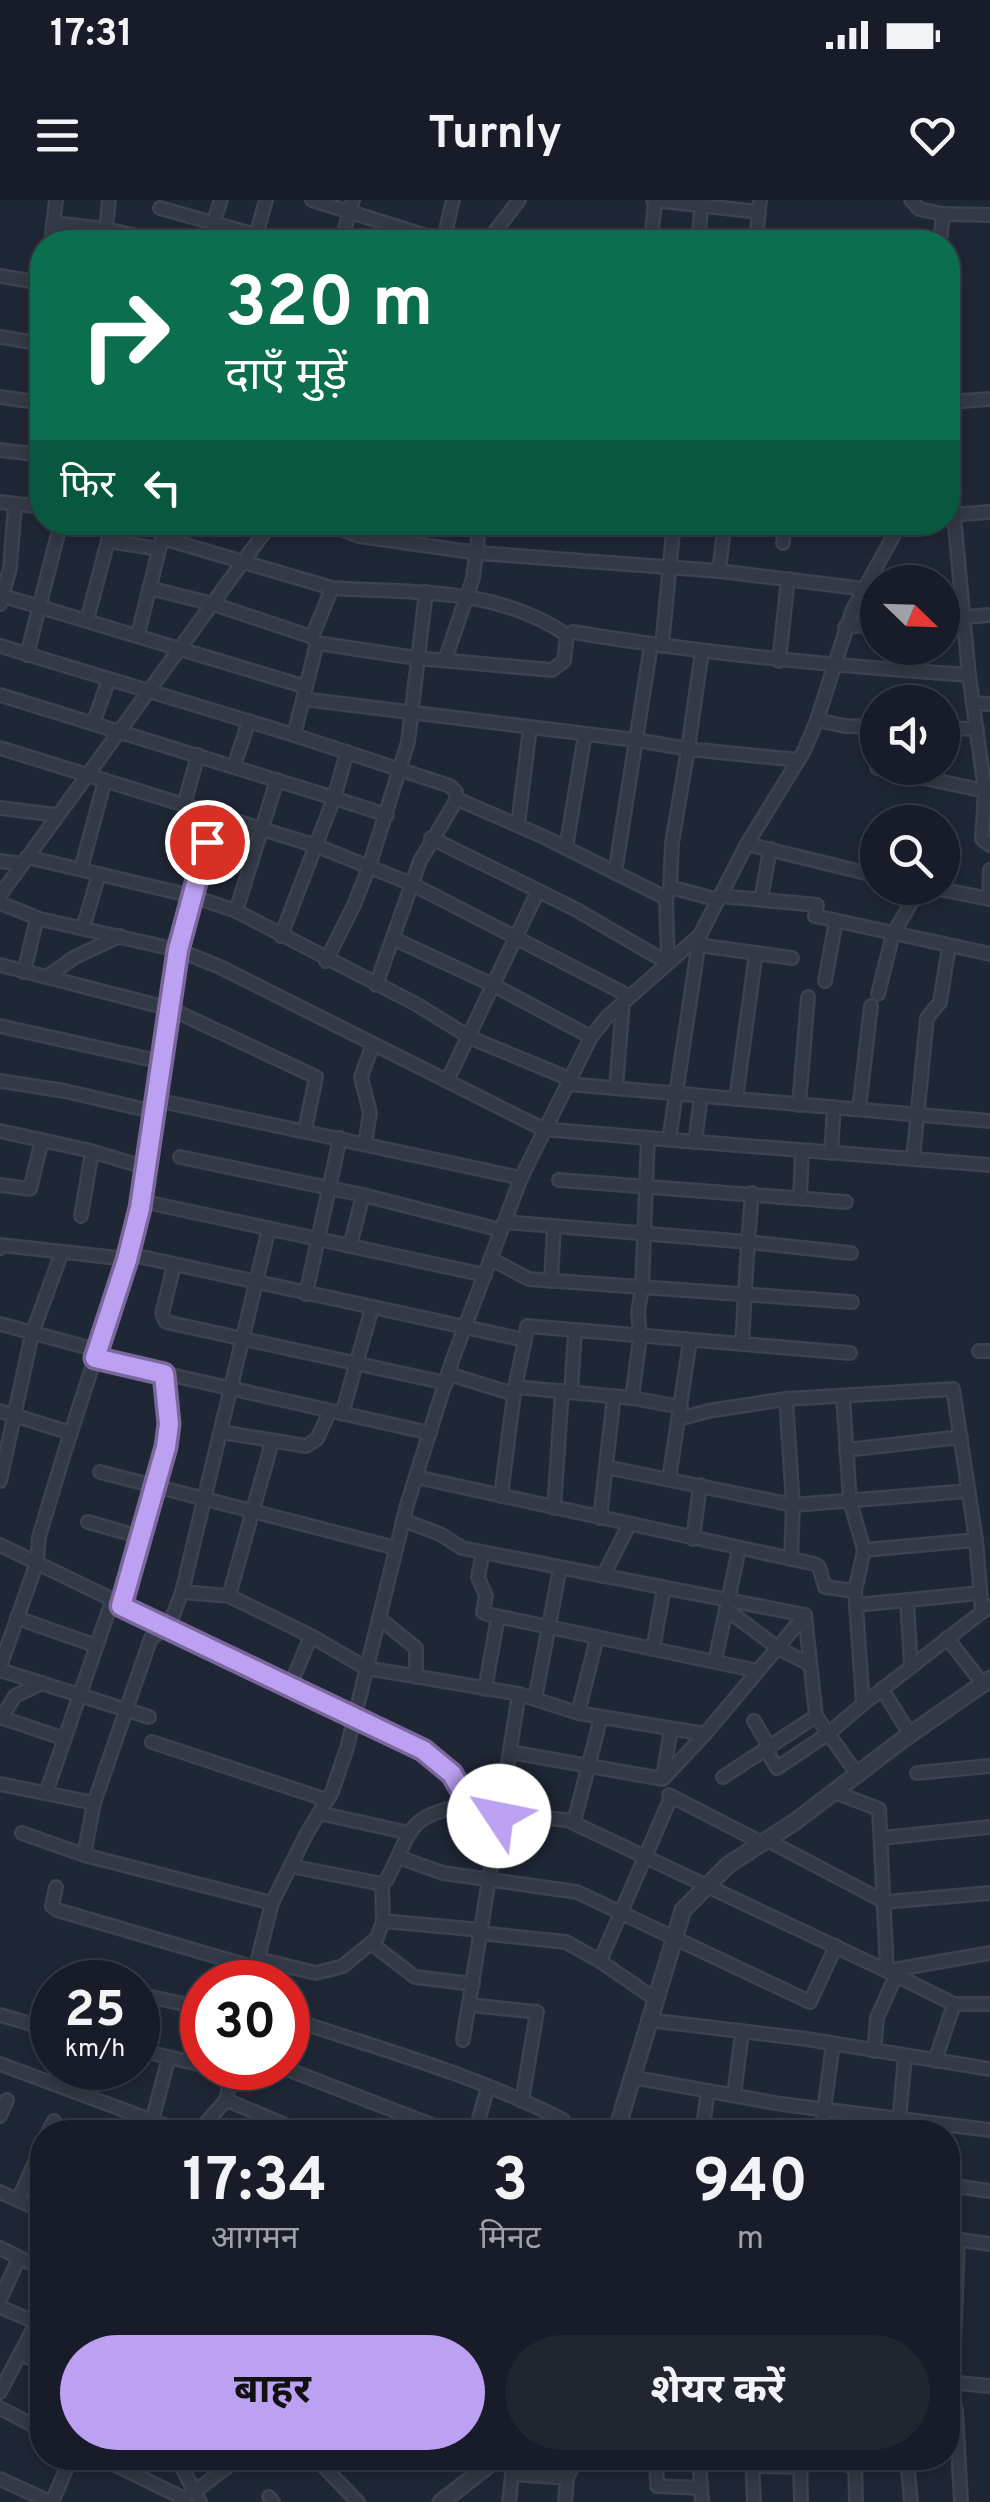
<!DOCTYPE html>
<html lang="hi">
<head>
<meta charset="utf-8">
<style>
	:root { --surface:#171c28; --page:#202530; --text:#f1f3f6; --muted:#9ea1a8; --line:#363a45; --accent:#bca0f2 }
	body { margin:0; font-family:Overpass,"Noto Sans Devanagari",sans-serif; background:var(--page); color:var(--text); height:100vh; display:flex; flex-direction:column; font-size:38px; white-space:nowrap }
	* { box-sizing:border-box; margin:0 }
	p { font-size:32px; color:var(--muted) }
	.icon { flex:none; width:55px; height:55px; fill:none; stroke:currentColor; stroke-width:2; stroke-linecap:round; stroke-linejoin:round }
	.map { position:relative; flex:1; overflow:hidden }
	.panel { position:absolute; left:30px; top:1920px; width:930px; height:350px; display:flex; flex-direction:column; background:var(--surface); border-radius:40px; box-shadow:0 5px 15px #0003,0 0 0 2px var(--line) }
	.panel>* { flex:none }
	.guide { position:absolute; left:30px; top:30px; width:930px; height:305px; border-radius:40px; box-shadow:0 5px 15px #0003,0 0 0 2px var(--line); background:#0b6e4f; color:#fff; overflow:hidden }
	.needle { width:65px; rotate:113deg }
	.tools { position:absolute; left:860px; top:365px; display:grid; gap:20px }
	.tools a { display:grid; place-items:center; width:100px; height:100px; border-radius:50%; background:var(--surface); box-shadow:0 5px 15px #0003,0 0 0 2px var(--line); font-size:50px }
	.speed { position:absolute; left:30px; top:1760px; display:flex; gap:20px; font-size:50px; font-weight:700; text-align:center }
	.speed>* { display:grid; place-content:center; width:130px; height:130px; border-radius:50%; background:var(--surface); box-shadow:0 5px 15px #0003,0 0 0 2px var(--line); line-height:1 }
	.speed small { font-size:25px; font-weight:400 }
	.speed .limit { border:15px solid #d22; background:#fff; color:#111 }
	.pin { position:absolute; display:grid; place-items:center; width:85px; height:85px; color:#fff; margin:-42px; border:5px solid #fff; border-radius:50%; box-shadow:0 2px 10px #0007 }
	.me { position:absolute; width:110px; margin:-55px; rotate:304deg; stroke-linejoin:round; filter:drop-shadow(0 0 8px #0008) }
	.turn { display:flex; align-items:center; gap:35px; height:210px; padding:0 30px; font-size:45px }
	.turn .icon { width:130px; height:130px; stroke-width:2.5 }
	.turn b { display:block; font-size:70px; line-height:85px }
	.then { display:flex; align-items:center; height:95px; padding:0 30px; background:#0003; gap:20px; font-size:38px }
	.eta { display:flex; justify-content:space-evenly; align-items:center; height:170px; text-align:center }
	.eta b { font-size:60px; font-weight:700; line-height:70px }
	.cta { display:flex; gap:20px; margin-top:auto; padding:20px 30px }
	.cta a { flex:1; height:115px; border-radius:60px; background:var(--accent); color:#111; font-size:40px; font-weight:700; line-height:115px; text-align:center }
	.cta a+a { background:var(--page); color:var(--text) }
	.status { display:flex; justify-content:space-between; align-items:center; height:70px; padding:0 50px; background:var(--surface); direction:ltr }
	.status svg { height:28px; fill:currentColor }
	header { display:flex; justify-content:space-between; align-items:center; height:130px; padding:0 30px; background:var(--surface); font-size:45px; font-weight:700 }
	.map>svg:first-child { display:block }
</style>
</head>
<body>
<div class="status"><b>17:31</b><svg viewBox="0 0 49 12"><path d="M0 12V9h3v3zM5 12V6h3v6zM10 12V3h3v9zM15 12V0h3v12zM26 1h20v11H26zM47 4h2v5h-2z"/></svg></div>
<header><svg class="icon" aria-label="menu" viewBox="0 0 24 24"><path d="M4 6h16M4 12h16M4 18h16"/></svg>Turnly<svg class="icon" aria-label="heart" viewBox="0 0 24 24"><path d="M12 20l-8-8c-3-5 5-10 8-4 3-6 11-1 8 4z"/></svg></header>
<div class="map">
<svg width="990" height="2302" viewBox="0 0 990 2302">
	<rect width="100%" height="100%" fill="#1f2635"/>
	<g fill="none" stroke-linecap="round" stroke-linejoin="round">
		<defs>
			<g id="minor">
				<path d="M312,0l131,41"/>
				<path d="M653,0l106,12"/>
				<path d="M911,0l8,9 24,5"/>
				<path d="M160,8l121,34"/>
				<path d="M53,23l53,6 40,9"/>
				<path d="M213,23l8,-23"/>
				<path d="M106,29l3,-29"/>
				<path d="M255,39l11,-39"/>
				<path d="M51,42l5,-42"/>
				<path d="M341,42l12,-42"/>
				<path d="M443,42l10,-42"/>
				<path d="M487,42l32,-42"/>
				<path d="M651,42l4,-42"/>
				<path d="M698,42l4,-42"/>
				<path d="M756,42l4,-42"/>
				<path d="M940,42l3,-28 47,1"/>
				<path d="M0,76l42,7"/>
				<path d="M0,137l42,7"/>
				<path d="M38,143l4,-38"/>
				<path d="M0,197l42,6"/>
				<path d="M948,202l42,-3"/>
				<path d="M0,250l42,5"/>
				<path d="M948,252l21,223 16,116 -3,48 8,6"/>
				<path d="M0,302l42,5"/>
				<path d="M948,315l42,-3"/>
				<path d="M322,322l37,14 119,17 241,18"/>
				<path d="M725,322l-6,49 146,18"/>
				<path d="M839,322l60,6"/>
				<path d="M109,341l50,8"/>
				<path d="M783,343l2,-21"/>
				<path d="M149,388l64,16 99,33"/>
				<path d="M332,388c82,5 165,-1 235,47"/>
				<path d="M0,395l306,92"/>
				<path d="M0,404l10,-36 5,-64"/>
				<path d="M942,419l48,-4"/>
				<path d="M87,420l26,-98"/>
				<path d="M845,427l33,-3"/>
				<path d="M138,434l24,-96 170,50 -20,49 5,6 -23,92 156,51 6,6 1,7 85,37 124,62 2,65 -93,-54 -144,-71"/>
				<path d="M317,443l99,15 136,12 12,-9 3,-26 6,-3c132,22 263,34 396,43"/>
				<path d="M0,446l294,89"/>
				<path d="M662,446l12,-124"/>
				<path d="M27,455l34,-133"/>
				<path d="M445,460l28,-82 7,-56"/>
				<path d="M779,461l9,-82"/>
				<path d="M0,495l334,103 13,-46"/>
				<path d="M303,499l333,41 52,9 14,-98"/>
				<path d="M973,503l17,1"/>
				<path d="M817,520l28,6 33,1"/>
				<path d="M93,524l16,-45"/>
				<path d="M942,528l35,1"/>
				<path d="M0,548l317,98 95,38 217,112"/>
				<path d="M878,565l-1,3 108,23"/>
				<path d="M234,566l15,-45"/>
				<path d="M184,605l14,-50"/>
				<path d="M0,608l57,7"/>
				<path d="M215,615l-37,135 42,17 323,162 105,9"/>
				<path d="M518,625l12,-98"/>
				<path d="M747,644l131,32"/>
				<path d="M566,648l19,-114"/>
				<path d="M27,657l165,39 44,15 180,93 55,34 99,41"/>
				<path d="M0,661l23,3"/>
				<path d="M81,669l24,-89"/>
				<path d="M615,673l36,-228"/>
				<path d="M670,687l48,13"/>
				<path d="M933,688l57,11"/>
				<path d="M0,695l272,-373"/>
				<path d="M720,696l97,9 -2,11 175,38"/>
				<path d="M666,698l4,-11 2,-44 16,-94 110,11"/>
				<path d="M989,699l1,-29"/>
				<path d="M761,700l9,-51"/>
				<path d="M0,703l40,16 138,31 -22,150"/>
				<path d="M236,711l41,-131"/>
				<path d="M83,728l16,-54"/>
				<path d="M281,736l53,-138 53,17"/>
				<path d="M394,739l101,47 96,51"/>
				<path d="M698,745l94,13"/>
				<path d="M326,761l28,-56 15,-38 39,-125 18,-150"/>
				<path d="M0,765l171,44 145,68 -11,53"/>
				<path d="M24,772l13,-54"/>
				<path d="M46,777l29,-20 45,-21"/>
				<path d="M825,781l11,-60"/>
				<path d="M376,785l44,-124 37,-62"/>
				<path d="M878,794l15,-60 27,-46"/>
				<path d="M0,826l162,36"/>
				<path d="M0,881l65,10 90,21"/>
				<path d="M447,881l91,-190"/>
				<path d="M568,884l422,37"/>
				<path d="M616,888l7,-86"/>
				<path d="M736,899l20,-146"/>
				<path d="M799,905l9,-108"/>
				<path d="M859,909l12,-103"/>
				<path d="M0,931l87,19 61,18"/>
				<path d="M340,938l-22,101 167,36"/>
				<path d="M669,940l31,-205"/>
				<path d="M695,942l6,-46"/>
				<path d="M365,944l5,-31 -9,-36 12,-33"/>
				<path d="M831,953l3,-46"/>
				<path d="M180,957l183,38 138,35"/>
				<path d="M913,959l14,-141 13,-16 9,-56"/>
				<path d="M559,980l287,22"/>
				<path d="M0,985l30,4 12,-49"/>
				<path d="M800,997l2,-46"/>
				<path d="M141,1001l177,38 -12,55"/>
				<path d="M81,1016l11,-64"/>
				<path d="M504,1022l244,20 4,-49"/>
				<path d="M350,1046l13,-51"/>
				<path d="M0,1048l1,-3 126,14"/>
				<path d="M128,1054l397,86 2,-14 323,27"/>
				<path d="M491,1059l38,20 323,23"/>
				<path d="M174,1065l-12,49 4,8 280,61"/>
				<path d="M551,1081l3,-54"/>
				<path d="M0,1124l97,26"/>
				<path d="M742,1144l6,-102 103,11"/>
				<path d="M979,1151h11"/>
				<path d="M95,1158l335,75"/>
				<path d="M449,1174l65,20 1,-7 117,11"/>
				<path d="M515,1187l10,-47"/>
				<path d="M571,1192l4,-61"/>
				<path d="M843,1196l7,105 14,49 -9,41 8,113 119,-92"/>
				<path d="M786,1199l7,106 175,-14"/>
				<path d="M681,1207l-49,-9 8,-61 -2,-25 4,-24 6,-150 342,27"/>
				<path d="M0,1211l71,22"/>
				<path d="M342,1214l30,-106"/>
				<path d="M679,1219l29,-8 78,-12 167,-10 23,151 6,72 8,-5"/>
				<path d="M221,1232l85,14 11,-7 13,-28"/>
				<path d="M846,1250l115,-13"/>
				<path d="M606,1267l187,38 -2,54"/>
				<path d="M100,1272l296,76"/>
				<path d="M416,1277l399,87 4,3 6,20 30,4"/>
				<path d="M669,1279l21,-138"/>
				<path d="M0,1281l32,-147 30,-82"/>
				<path d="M501,1296l13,-102"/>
				<path d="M554,1308l8,-117"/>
				<path d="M600,1318l14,-122"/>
				<path d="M403,1320l37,14 22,14 343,67"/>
				<path d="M88,1322l53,15"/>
				<path d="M693,1339l7,-54"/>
				<path d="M0,1345l423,205 30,24 15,31 11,7 88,8 320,151 103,-18"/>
				<path d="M864,1350l112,-10"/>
				<path d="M483,1352l-5,25 8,19 -3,16 4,2 271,57"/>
				<path d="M603,1376l26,-51"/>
				<path d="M182,1392l87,-364"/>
				<path d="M229,1396l43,-154"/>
				<path d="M907,1401l4,65"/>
				<path d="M856,1405l124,-12"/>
				<path d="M121,1406l45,-159 3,-23 -5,-50"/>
				<path d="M727,1410l51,38 31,16"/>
				<path d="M17,1418l80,28"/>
				<path d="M379,1418l37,30v29"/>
				<path d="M947,1438l36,46"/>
				<path d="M653,1449l11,-61"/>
				<path d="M715,1461l24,-112"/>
				<path d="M0,1467l37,-105 2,-25 24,-80 64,-198 21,-91 8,-68 365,78"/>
				<path d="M0,1470l149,47"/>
				<path d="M290,1486l21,-50"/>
				<path d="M485,1489l13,-72"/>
				<path d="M882,1489l28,45"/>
				<path d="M519,1494l59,19 127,21 100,-119 11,101 41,58"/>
				<path d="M535,1499l25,-131"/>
				<path d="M578,1513l19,-75"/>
				<path d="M0,1517l65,22"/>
				<path d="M1,1518l14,-22 27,-13"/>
				<path d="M754,1521l16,27"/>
				<path d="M152,1542l175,58"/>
				<path d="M766,1550l11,18 52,-35 34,-29"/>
				<path d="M510,1552l153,27 42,-45"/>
				<path d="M917,1573l73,-7"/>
				<path d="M663,1577l8,-48"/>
				<path d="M723,1577l93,-61"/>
				<path d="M0,1584l94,19"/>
				<path d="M834,1592l45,17 8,162 67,33h36"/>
				<path d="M46,1593l66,-192"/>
				<path d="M669,1595l93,48"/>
				<path d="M319,1613l90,20"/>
				<path d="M574,1622l27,-105"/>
				<path d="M22,1633l62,22 188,48"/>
				<path d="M881,1638l109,-11"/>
				<path d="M767,1640l118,62 105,-9"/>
				<path d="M84,1655l10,-52 57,-165 18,-12 13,-34 47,4 82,40 55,32 153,26 -56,346"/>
				<path d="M398,1657l45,16 134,19 233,110 26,-56"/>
				<path d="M290,1666l92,18 5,-5c26,-50 19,-64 81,-74"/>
				<path d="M56,1687l-4,19 5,4 199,58"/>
				<path d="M383,1721l98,9"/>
				<path d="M480,1733l86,9 34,19 71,-164"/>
				<path d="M372,1744l43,33 58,7"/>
				<path d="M258,1759l58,14 27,-7 34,-28 6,-17 -1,-37"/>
				<path d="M600,1761l55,38"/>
				<path d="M252,1782l20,-79 35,-70 25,-41 15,-44 60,-243 45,-144 69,-183 70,-141 16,-20 93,-82 47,-91 57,-93 13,-31 35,-109 49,-89"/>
				<path d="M138,1794l64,14"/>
				<path d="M470,1805l67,7 -15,89"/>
				<path d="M0,1815l52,15"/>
				<path d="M288,1818c92,31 188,57 275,102l-1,12"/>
				<path d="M648,1820l159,19 183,30"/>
				<path d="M138,1850l64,15"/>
				<path d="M874,1851l3,-33 19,-43"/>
				<path d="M935,1861l19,-57"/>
				<path d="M0,1864l183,68"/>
				<path d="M216,1868l16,3"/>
				<path d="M284,1868l166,64"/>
				<path d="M631,1877l150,27 209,26"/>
				<path d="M71,1890l6,-22"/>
				<path d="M734,1895l8,-62"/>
				<path d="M226,1900l76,32"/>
				<path d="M0,1916l7,-16"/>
				<path d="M152,1921l17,-64"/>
				<path d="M48,1932l6,-11"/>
				<path d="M198,1932l28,-32 7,-32"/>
				<path d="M475,1932l13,-45"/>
				<path d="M702,1932l6,-41"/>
				<path d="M821,1932l12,-88"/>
				<path d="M898,1932l7,-76"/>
				<path d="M948,1985l42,6"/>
				<path d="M0,1992l42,19"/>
				<path d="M18,2000l24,-54"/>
				<path d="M948,2038l42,6"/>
				<path d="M958,2040l-6,158 4,12 5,92"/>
				<path d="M0,2048l42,21"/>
				<path d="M0,2100l19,-42"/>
				<path d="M0,2107l37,16"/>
				<path d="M21,2154l21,10"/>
				<path d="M948,2182l42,4"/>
				<path d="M0,2192l42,-80"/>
				<path d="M0,2208l42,22"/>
				<path d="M101,2258l84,41"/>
				<path d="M177,2258l23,44"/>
				<path d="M310,2258l9,4 39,40"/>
				<path d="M656,2258l1,28 44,2"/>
				<path d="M699,2258l3,44"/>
				<path d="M752,2258l2,44"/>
				<path d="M800,2258l1,44"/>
				<path d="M855,2258l1,44"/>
				<path d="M907,2258l4,44"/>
				<path d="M752,2266l49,1 17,-7 37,6"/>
				<path d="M512,2274l55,4"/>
				<path d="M0,2279l50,23"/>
				<path d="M269,2297l4,5"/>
				<path d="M52,2302l19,-44"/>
				<path d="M181,2302l58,-44"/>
				<path d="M509,2302l5,-44"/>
				<path d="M565,2302l2,-24 10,-20"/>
			</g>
			<g id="tertiary">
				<path d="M616,1932l67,-222 45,-45 68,-44 106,-81 88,-61"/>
				<path d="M441,2302l57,-44"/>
			</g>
		</defs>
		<use href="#minor" stroke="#3c424f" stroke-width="16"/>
		<use href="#tertiary" stroke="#3c424f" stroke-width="19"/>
		<use href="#minor" stroke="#333945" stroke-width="11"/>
		<use href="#tertiary" stroke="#333945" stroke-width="14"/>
	</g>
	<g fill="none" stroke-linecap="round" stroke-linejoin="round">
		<defs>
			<path id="route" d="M207,642l-29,108 -38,258 -13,52 -32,98 69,16 5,50 -3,23 -45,159 302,144 29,24 20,35 27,7"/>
		</defs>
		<use href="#route" stroke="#7a689d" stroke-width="25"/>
		<use href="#route" stroke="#bca0f2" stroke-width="18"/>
	</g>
</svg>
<div class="tools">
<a><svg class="needle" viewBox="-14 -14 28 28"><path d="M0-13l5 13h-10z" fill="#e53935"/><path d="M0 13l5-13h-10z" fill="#9ea1a8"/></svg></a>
<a><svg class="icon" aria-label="sound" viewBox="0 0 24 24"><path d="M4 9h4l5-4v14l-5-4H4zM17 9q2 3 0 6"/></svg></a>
<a><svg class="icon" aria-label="search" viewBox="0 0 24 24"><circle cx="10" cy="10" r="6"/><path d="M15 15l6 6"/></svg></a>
</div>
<div class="speed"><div>25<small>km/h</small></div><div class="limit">30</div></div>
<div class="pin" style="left:207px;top:642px;background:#d93025"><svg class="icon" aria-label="arrive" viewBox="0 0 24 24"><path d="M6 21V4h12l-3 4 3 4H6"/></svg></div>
<svg class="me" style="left:499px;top:1616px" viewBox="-20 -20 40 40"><circle r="19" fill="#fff"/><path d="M0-13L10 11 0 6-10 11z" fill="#bca0f2"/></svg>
<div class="guide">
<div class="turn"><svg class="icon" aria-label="right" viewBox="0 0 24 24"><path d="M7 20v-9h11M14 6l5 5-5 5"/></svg><div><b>320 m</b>दाएँ मुड़ें</div></div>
<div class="then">फिर<svg class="icon" aria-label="left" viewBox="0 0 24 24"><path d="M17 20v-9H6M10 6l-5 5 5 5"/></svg></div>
</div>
<section class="panel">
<div class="eta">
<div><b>17:34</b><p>आगमन</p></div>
<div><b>3</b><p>मिनट</p></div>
<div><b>940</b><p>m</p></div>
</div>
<div class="cta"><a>बाहर</a><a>शेयर करें</a></div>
</section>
</div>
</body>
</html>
